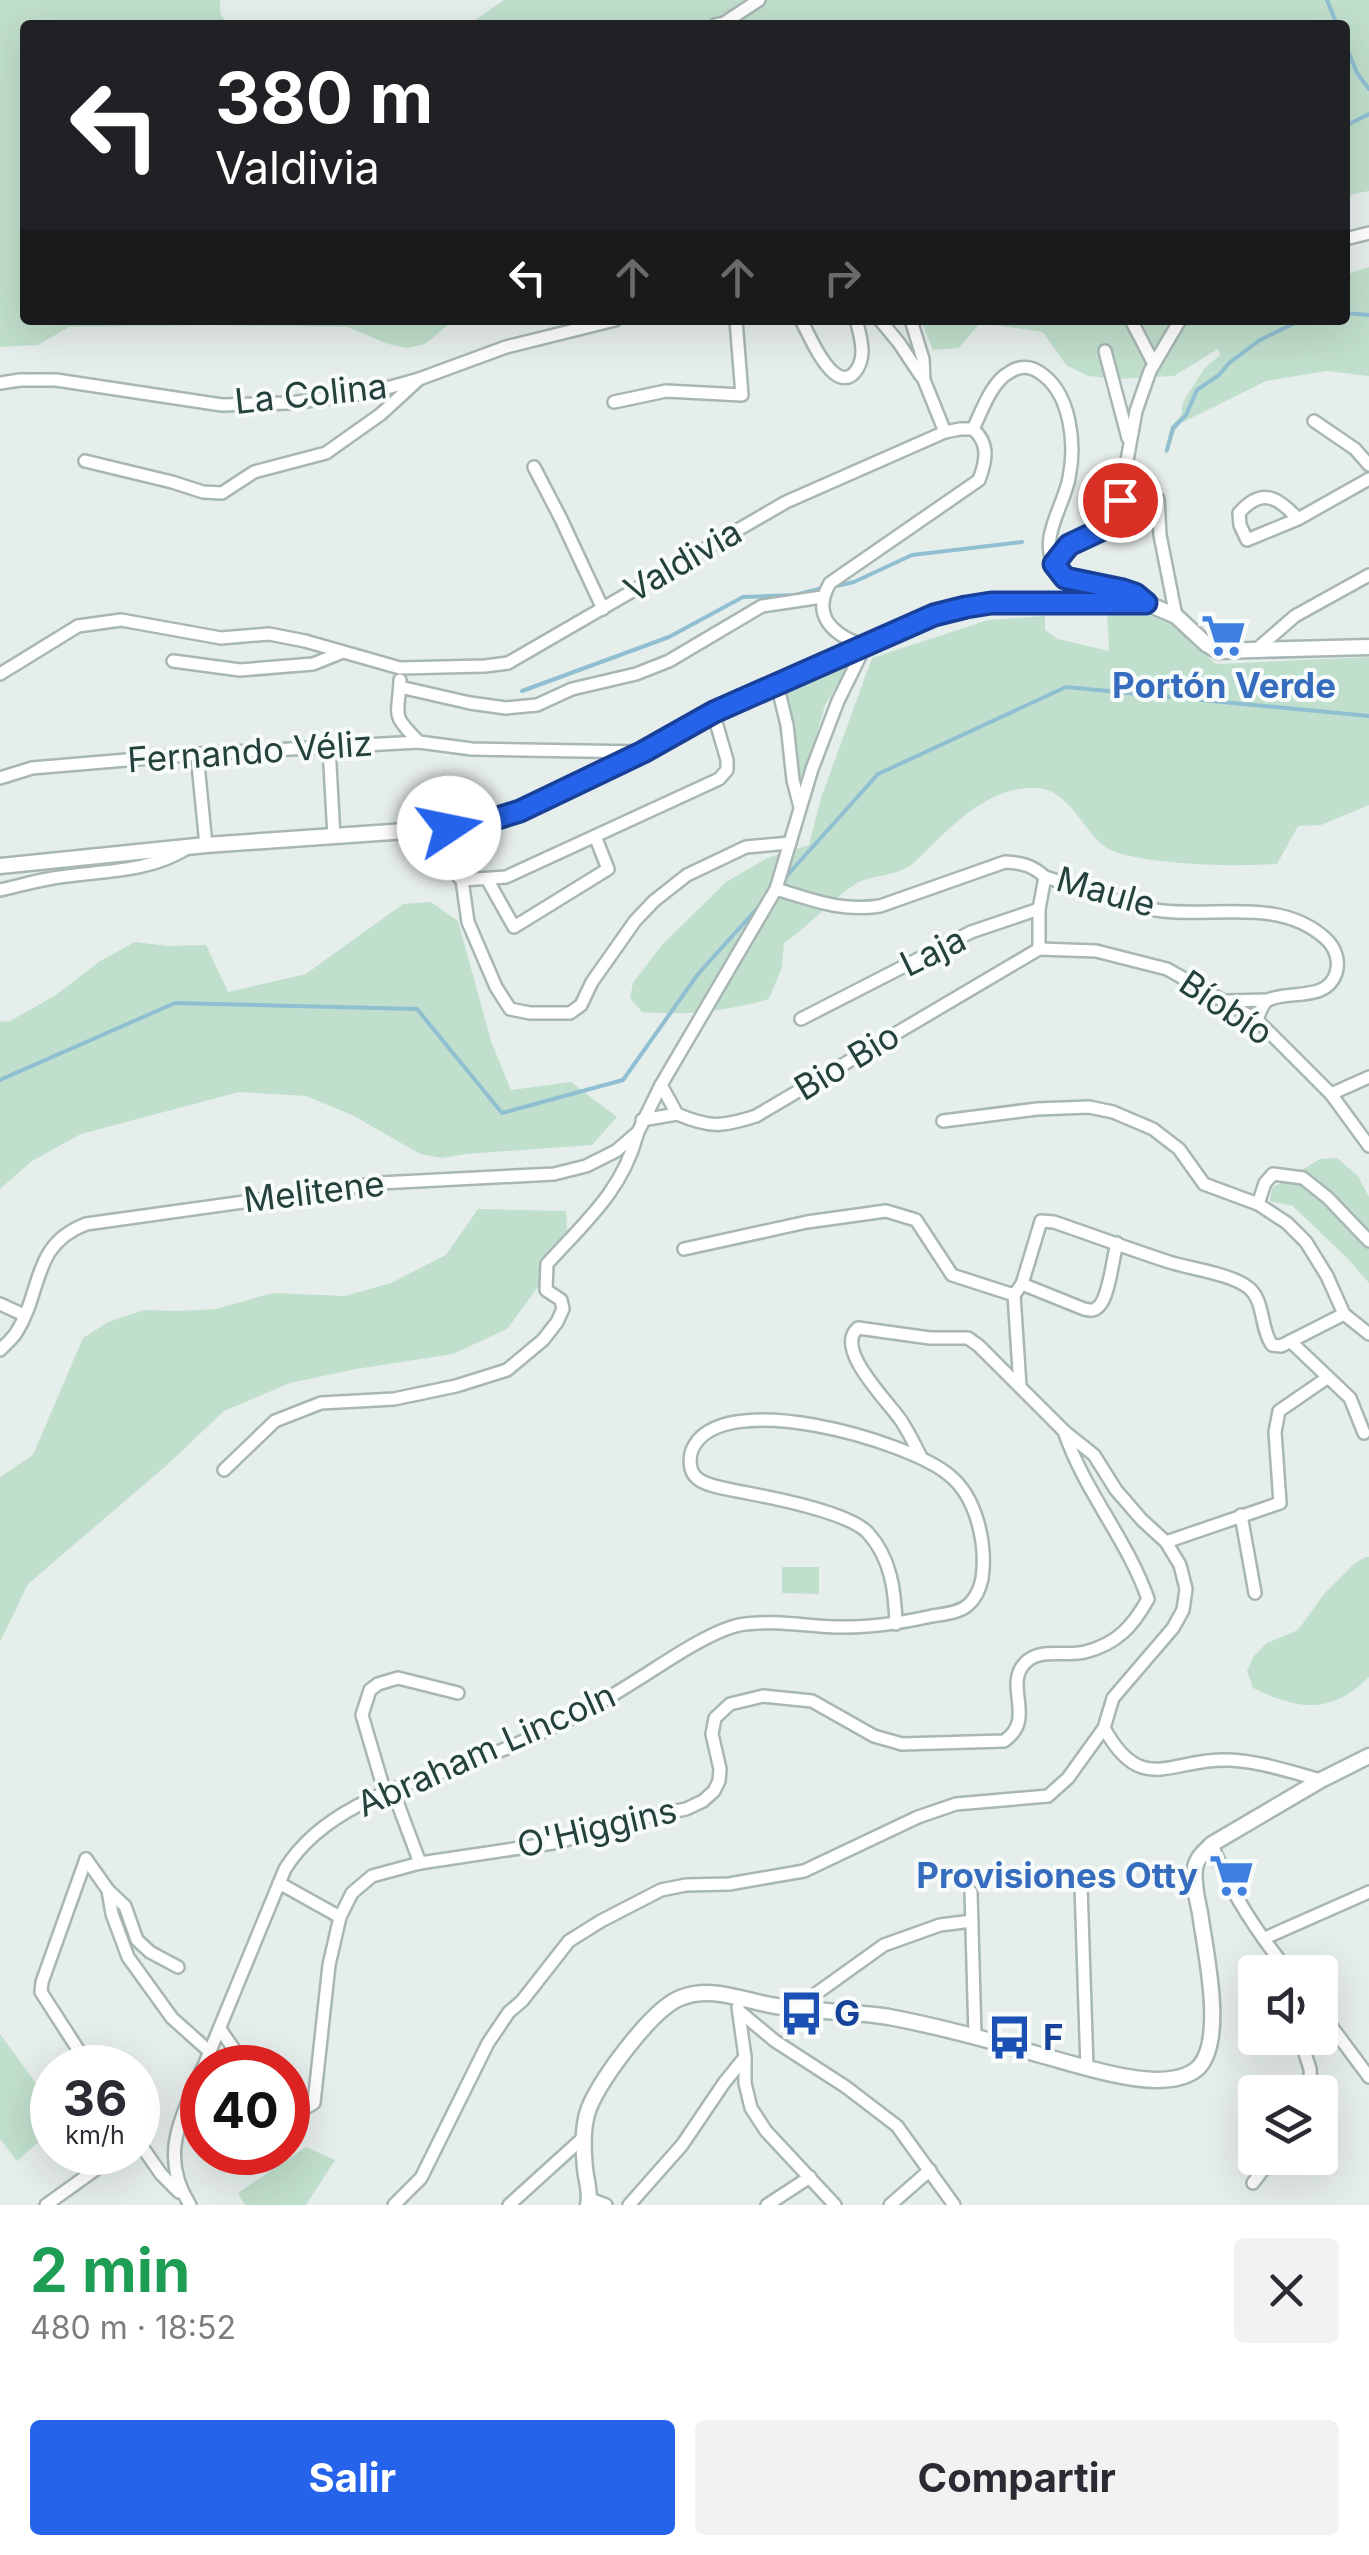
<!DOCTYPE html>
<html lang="es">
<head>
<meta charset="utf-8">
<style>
	:root { --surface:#fff; --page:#f2f2f3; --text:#2b2b33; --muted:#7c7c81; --accent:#2563eb }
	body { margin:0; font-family:Inter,sans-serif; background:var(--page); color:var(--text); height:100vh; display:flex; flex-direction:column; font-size:38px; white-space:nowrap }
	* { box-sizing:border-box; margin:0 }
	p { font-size:32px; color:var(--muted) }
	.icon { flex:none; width:55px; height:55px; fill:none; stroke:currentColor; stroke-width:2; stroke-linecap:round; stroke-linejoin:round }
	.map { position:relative; height:2205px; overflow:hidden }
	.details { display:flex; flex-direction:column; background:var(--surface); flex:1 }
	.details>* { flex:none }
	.guide { position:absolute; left:20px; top:20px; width:1330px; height:305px; border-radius:10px; box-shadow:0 10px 40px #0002; background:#202124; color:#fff; overflow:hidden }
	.controls { position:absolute; left:1238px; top:1955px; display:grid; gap:20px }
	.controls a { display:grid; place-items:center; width:100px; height:100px; border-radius:10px; background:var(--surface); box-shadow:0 10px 40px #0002; font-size:50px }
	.speed { position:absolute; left:30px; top:2045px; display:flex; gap:20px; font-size:50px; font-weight:700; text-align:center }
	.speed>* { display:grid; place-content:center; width:130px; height:130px; border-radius:50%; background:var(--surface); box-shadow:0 10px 40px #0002; line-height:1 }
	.speed small { font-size:25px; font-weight:400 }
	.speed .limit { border:15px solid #d22; background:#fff; color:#111 }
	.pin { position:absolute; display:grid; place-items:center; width:85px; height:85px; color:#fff; margin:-42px; border:5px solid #fff; border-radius:50%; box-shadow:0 2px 10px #0007 }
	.me { position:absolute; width:110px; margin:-55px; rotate:79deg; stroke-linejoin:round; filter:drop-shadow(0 0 8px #0008) }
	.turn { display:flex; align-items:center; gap:35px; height:210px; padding:0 30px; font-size:45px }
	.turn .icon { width:130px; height:130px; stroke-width:2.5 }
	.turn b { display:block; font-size:70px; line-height:85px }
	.lanes { display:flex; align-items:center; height:95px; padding:0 30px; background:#0003; justify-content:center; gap:50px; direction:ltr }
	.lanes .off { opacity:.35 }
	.round { display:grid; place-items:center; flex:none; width:105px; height:105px; border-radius:10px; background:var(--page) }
	.head { display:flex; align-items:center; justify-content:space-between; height:170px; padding:0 30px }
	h1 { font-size:60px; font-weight:700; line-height:75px; color:#1e9e55 }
	.cta { display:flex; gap:20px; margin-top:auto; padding:20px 30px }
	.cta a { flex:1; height:115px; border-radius:10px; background:var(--accent); color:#fff; font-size:40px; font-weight:700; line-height:115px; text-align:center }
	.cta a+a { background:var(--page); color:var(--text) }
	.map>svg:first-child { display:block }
</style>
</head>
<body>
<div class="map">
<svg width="1369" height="2205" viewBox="0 0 1369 2205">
	<rect width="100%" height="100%" fill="#e6eeec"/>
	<g fill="#c0dfcc">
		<path d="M0,0h220v13l8,12h-203v295h429l-29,24 -18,4 -19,-4 -40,-17 -136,-2 -143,2 -31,18 -38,2z"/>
		<path d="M504,0h865v191l-16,3 -8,7v-176h-877z"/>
		<path d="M1369,267v109l-42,-5 -61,10 -85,42 -6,8 -8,23 -3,-1 7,-27 10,-10 2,-14 21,-33 16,-14 -2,-6 -44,27 -57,3 -29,-3 -22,-11 -23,-33 -63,-9 -21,25 -26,2 -12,-30h424v-45z"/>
		<path d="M1107,612l39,2 27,11 43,39 153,-7v148l-48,20 -23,1 -21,38c-37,3 -135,1 -166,-14 -27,-13 -39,-60 -74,-62 -43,-2 -75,28 -104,56 -7,6 -14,15 -22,21 -17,12 -40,9 -57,20 -23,15 -45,41 -70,58l-2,24 -13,32c-42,12 -83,17 -127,13l-12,-14 3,-15 28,-37 65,-64 41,-24 42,-13 12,-47 51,-140 116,-38 57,-4v14l13,9 51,12z"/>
		<path d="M852,661l-27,44 -23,81 -18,-98z"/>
		<path d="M431,902l27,19 33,120 20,49 60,-8 46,35 -25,28 -126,9 -24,4 -22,-4 -66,-38 -48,-20 -67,-4 -158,42 -49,27 -32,28v-167l10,-1 46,-26 44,-34 35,-19 32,4 39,-1 22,47 78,-18 97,-70z"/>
		<path d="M1337,1158l21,18 11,21v86l-22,-25 -54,-52 -23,-5 2,-13 48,-29z"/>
		<path d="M478,1209l88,2 2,35 -61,83 -54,25 -97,15 -66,14 -66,28 -57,54 -139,119 -28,58v-165l33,-22 50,-117 25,-16 36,-12 33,1 39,-2 57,-16 72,3 46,-13 55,-28z"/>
		<path d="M1366,1557h3v120c-39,38 -69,33 -116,11l-6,-17 7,-15 13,-13 31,-13 27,-37 30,-30z"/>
		<path d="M782,1567h37v27l-37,-1z"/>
		<path d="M0,2034l52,71v25l-35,31 -17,-22z"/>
		<path d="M306,2147l29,13 -29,45h-61l-7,-12z"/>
	</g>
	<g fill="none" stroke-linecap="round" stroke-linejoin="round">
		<g stroke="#90bfd2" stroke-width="4">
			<path d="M1327,0l10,25"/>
			<path d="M1345,44l12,29 12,16"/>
			<path d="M1345,126l24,-12"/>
			<path d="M1345,313l24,2"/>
			<path d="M1167,450l6,-22 13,-13 11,-25 22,-15 10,-12 31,-23 41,-20"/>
			<path d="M836,586l18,-4 58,-27 110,-13"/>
			<path d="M522,691l147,-54 74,-40 52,-2 24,-6"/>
			<path d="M783,880l95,-106 188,-87 303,29"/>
			<path d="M0,1080l175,-77 242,6 85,104 121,-33 75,-106 65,-72"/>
		</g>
		<defs>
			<g id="minor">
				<path d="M715,25l9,-2 35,-23"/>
				<path d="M1345,239l24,-6"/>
				<path d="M801,320c9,17 19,41 33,53 17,14 28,-7 28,-22 0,-11 -3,-21 -6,-31"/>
				<path d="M880,320l19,23 22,33"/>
				<path d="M911,320l12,39 1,21 21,52"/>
				<path d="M1132,322l22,42"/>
				<path d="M1105,351l23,87"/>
				<path d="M0,383l20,-3h36l166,25 67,-2 66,-8 32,-7 32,-9 87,-32 109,-27"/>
				<path d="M614,402l52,-11 76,4 -6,-75"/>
				<path d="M1314,421l41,28 14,16"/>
				<path d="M973,429c9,-18 18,-47 37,-57 9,-6 20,-6 29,0 32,20 37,72 30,106 -5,28 -31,61 -14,88 1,1 10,11 10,12 5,2 11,2 16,3 23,5 46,7 65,22"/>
				<path d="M85,461l87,21 31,10 19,1 32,-21 72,-19 55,-39 37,-34"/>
				<path d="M534,467l27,52 42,90"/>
				<path d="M1158,499l2,36 16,81"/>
				<path d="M1298,519c-20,-22 -36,-32 -59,-6l1,12 7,15 51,-21 71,-40"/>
				<path d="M1054,564l15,-19 32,-15 8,-6 11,-25 16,-88 14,-40 30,-51"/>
				<path d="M1257,649l38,-33 74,-41"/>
				<path d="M173,661l67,9 73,-6 30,-12"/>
				<path d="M0,674l78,-48 43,-6 100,18 48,-4 36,7 95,27 85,-2 23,-3 278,-161 159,-70 15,-3h13"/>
				<path d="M400,680c-1,37 -11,32 19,62"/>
				<path d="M777,684l10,41 6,55 7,27"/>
				<path d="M400,687l70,16 36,5 31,-3 35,-16 64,-15 33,-13 93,-55 60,-9"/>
				<path d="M329,747l5,90"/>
				<path d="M197,754l9,91"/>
				<path d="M0,778l32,-10 165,-14 222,-12 53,7 171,3"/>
				<path d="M430,829l9,28 23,23 44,-3 213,-98 8,-9v-10l-14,-48"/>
				<path d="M487,879l27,48 94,-58 -13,-33"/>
				<path d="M462,880l6,42 28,65 14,22 20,4h40l11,-8 11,-23 43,-61 19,-20 33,-26 59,-28 44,-4"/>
				<path d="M776,889c37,11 65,23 104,17l125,-44c17,1 27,3 40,15 37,11 80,30 118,34 55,6 117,-13 162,27 10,9 15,22 11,35 -9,29 -48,17 -68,27 -6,4 -9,14 -11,20"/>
				<path d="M0,890c18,-4 35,-9 53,-12 48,-8 94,-4 136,-31"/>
				<path d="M1039,949l57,2 71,18 90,51 74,74 38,52"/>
				<path d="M1039,949v-40l6,-32"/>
				<path d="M1228,1001l40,-1"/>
				<path d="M801,1019l170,-87 68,-23"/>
				<path d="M661,1085l16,29c33,14 45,13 79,2l283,-167"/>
				<path d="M1331,1094l38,-17"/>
				<path d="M642,1120l35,-6"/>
				<path d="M943,1121l94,-12 52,-2 24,5 40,17 26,20 25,35 54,20 29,19 19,19 21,34 17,38 25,20"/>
				<path d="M1258,1204l7,-21 8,-9 30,4 25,20 41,43"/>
				<path d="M684,1249l123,-27 79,-11 30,9 36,55 62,20"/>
				<path d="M1022,1284l62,25c7,1 9,3 15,-3 10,-9 14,-49 18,-63"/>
				<path d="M0,1304l24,11"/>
				<path d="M1290,1341l60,57 14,35"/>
				<path d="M0,1350c5,-5 12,-11 16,-17 27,-42 15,-88 70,-109l294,-41 174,-9 32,-8 30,-15 22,-19 23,-47 115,-196 36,-120 26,-68 27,-55c-30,-10 -55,-29 -35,-63l149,-103c7,-19 11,-36 -6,-51"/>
				<path d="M1020,1386l-6,-91 8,-11 19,-63 13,1c38,13 75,27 112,39 24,8 64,12 83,27 16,14 11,40 23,57l9,1 63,-32"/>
				<path d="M224,1470l51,-49 46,-18 73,-4 62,-13 51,-16 36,-30 14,-18 6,-13 -2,-9 -15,-10 1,-26c38,-42 75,-73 90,-129"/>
				<path d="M1241,1515l14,78"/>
				<path d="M1166,1542l114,-39 -5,-71 4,-21 48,-33"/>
				<path d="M1104,1728c38,69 66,30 124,32 31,1 63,12 93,20"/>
				<path d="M393,1791l27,72"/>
				<path d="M385,1793l-23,-78 8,-25 8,-6 20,-6 60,15"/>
				<path d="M1212,1844c17,47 46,90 77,128"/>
				<path d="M86,1859l22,31 4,24 16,43 44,61 38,34"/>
				<path d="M86,1859l-44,123 -1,10 49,76"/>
				<path d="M279,1883l61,34"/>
				<path d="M1081,1886l6,182"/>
				<path d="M108,1890l17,16 12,34 13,12 28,15"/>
				<path d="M971,1892l4,144"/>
				<path d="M1265,1938l104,-46"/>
				<path d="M738,2007l7,50v26l6,25 15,23 69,74"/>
				<path d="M796,2008l88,-63 56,-20 32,-4"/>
				<path d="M739,2011l36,30 71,46 51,39 57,79"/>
				<path d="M1320,2011l49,66"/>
				<path d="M220,2029l27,39"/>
				<path d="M1300,2038l10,31 1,23"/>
				<path d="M203,2068l82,-199c48,-77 157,-91 234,-126 44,-19 86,-42 126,-68 25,-16 72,-48 100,-51 31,-4 60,2 90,3 33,1 66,-4 97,-11 12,-2 27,-3 36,-11 7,-6 12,-17 14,-26 5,-34 -5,-82 -33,-104 -40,-34 -230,-90 -257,-25 -3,8 -3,22 5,28 9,9 37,12 50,15 27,5 103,20 121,40 23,25 27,58 28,91"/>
				<path d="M288,2113l6,2 20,-12 15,-138 11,-48 12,-24 20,-17 48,-13 140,-21 55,-19 71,-14 17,-8 11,-10 5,-10 1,-12 -8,-35 3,-16 15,-14 33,-8 49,5 62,35 28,8 102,-3c33,-22 -1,-55 21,-78 15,-16 40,-6 60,-11 32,-8 48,-26 63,-53 -21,-60 -64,-108 -84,-168"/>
				<path d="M138,2141l23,33 18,18"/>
				<path d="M1253,2183l19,-25"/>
				<path d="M590,2199l16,6"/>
				<path d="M46,2205l74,-53"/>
				<path d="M190,2205c-32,-50 -8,-88 12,-136"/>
				<path d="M394,2205l27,-27 67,-135 21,-31 13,-11 47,-60 32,-20 60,-31 25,-5 43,-1 75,-13 114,-54 38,-13 92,-8 20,-18 36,-50 9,-30 60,-70 10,-18 3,-21 -6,-24 -14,-23 -24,-22 -26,-30 -22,-35 -30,-24 -85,-85 -11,-8h-38l-72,-10c-25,21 31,74 44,94 7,11 13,23 19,35"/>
				<path d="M509,2205l75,-68"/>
				<path d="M629,2205l53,-60 42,-62 21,-26"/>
				<path d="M767,2205l43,-28"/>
				<path d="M890,2205l40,-35"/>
			</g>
			<g id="tertiary">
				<path d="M0,866l206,-21 243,-17 36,-6 35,-11 123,-59 70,-40 221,-97 57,-12h155l30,13 30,28 12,7 151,-4"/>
				<path d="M588,2205c3,-12 -2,-25 -3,-37 -2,-19 -3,-42 4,-60 12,-29 62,-98 91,-110 33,-13 63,3 96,8 37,6 76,5 113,11 53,10 104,24 155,39 33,9 77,23 111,24 14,0 32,-2 43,-12 28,-28 7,-118 2,-155 -3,-14 -7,-31 -5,-45 2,-11 10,-17 17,-24l109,-64 48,-24"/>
			</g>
		</defs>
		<use href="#minor" stroke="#a8b7b4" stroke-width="16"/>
		<use href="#tertiary" stroke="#a8b7b4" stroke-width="19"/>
		<use href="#minor" stroke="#fff" stroke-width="11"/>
		<use href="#tertiary" stroke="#fff" stroke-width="14"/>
	</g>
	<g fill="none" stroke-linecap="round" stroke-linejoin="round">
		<defs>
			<path id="route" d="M449,828l36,-6 35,-11 123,-59 71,-40 220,-97 32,-8 25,-4h155l-11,-9 -12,-4 -58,-12 -11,-14 15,-19 32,-15 8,-6 11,-24"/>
		</defs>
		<use href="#route" stroke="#184099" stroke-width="25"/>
		<use href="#route" stroke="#2563eb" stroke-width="18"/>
	</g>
	<defs>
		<symbol id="supermarket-bare" viewBox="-9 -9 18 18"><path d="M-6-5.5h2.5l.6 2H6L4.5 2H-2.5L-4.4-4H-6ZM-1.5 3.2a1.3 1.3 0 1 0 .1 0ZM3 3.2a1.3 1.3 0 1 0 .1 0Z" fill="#3f7fe0" stroke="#f7fbf9" stroke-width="2.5" paint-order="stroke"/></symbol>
		<symbol id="bus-bare" viewBox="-9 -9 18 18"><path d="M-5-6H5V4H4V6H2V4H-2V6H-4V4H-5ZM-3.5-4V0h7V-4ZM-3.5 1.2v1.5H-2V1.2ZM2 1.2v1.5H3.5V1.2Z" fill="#1a4fb4" stroke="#f7fbf9" stroke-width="2.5" paint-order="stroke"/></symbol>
	</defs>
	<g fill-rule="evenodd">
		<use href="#supermarket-bare" x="1192" y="604" width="63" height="63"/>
		<use href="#supermarket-bare" x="1200" y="1844" width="63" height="63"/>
		<use href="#bus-bare" x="770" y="1982" width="63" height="63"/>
		<use href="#bus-bare" x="978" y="2006" width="63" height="63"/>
	</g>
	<g text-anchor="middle" stroke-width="8" stroke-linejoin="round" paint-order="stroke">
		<g font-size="35" fill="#25413d" stroke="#f7fbf9">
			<text transform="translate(311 394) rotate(-6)" y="12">La Colina</text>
			<text transform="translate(683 561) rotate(-30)" y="12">Valdivia</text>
			<text transform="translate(250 752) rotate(-4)" y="12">Fernando Véliz</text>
			<text transform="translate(1106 892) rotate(16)" y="12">Maule</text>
			<text transform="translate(933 952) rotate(-26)" y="12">Laja</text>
			<text transform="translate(1226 1008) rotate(34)" y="12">Bíobío</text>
			<text transform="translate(847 1062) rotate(-31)" y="12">Bio Bio</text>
			<text transform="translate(314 1192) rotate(-7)" y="12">Melitene</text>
			<text transform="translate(486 1750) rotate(-24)" y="12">Abraham Lincoln</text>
			<text transform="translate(597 1828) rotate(-13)" y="12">O'Higgins</text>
		</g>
		<g font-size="35" font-weight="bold" fill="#366cbe" stroke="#f7fbf9">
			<text x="1224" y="698">Portón Verde</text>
			<text x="1198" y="1888" text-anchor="end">Provisiones Otty</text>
		</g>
		<g font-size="35" font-weight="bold" fill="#164399" stroke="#f7fbf9" text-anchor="start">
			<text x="834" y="2026">G</text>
			<text x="1043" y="2050">F</text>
		</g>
	</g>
</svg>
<div class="controls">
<a><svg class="icon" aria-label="sound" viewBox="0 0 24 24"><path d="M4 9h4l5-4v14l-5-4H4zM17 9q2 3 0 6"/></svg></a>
<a><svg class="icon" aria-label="layers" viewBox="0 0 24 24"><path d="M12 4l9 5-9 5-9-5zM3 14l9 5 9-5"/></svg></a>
</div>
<div class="speed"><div>36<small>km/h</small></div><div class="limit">40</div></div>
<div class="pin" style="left:1120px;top:500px;background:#d93025"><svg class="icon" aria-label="arrive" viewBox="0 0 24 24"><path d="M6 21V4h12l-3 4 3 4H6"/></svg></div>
<svg class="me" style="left:449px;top:828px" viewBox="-20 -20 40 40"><circle r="19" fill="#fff"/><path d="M0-13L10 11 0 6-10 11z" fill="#2563eb"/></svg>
<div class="guide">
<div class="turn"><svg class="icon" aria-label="left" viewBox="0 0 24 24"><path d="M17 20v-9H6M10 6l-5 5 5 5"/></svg><div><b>380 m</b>Valdivia</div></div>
<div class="lanes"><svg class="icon" aria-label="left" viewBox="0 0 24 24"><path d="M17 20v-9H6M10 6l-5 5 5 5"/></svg><svg class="icon off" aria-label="ahead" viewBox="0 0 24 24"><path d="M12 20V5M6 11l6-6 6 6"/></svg><svg class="icon off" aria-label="ahead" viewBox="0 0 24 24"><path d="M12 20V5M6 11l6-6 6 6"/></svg><svg class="icon off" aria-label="right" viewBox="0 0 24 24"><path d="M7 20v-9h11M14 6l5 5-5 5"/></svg></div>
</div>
</div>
<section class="details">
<div class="head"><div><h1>2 min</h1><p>480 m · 18:52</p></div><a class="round"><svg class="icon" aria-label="close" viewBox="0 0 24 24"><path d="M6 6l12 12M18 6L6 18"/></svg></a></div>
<div class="cta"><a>Salir</a><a>Compartir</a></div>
</section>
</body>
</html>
